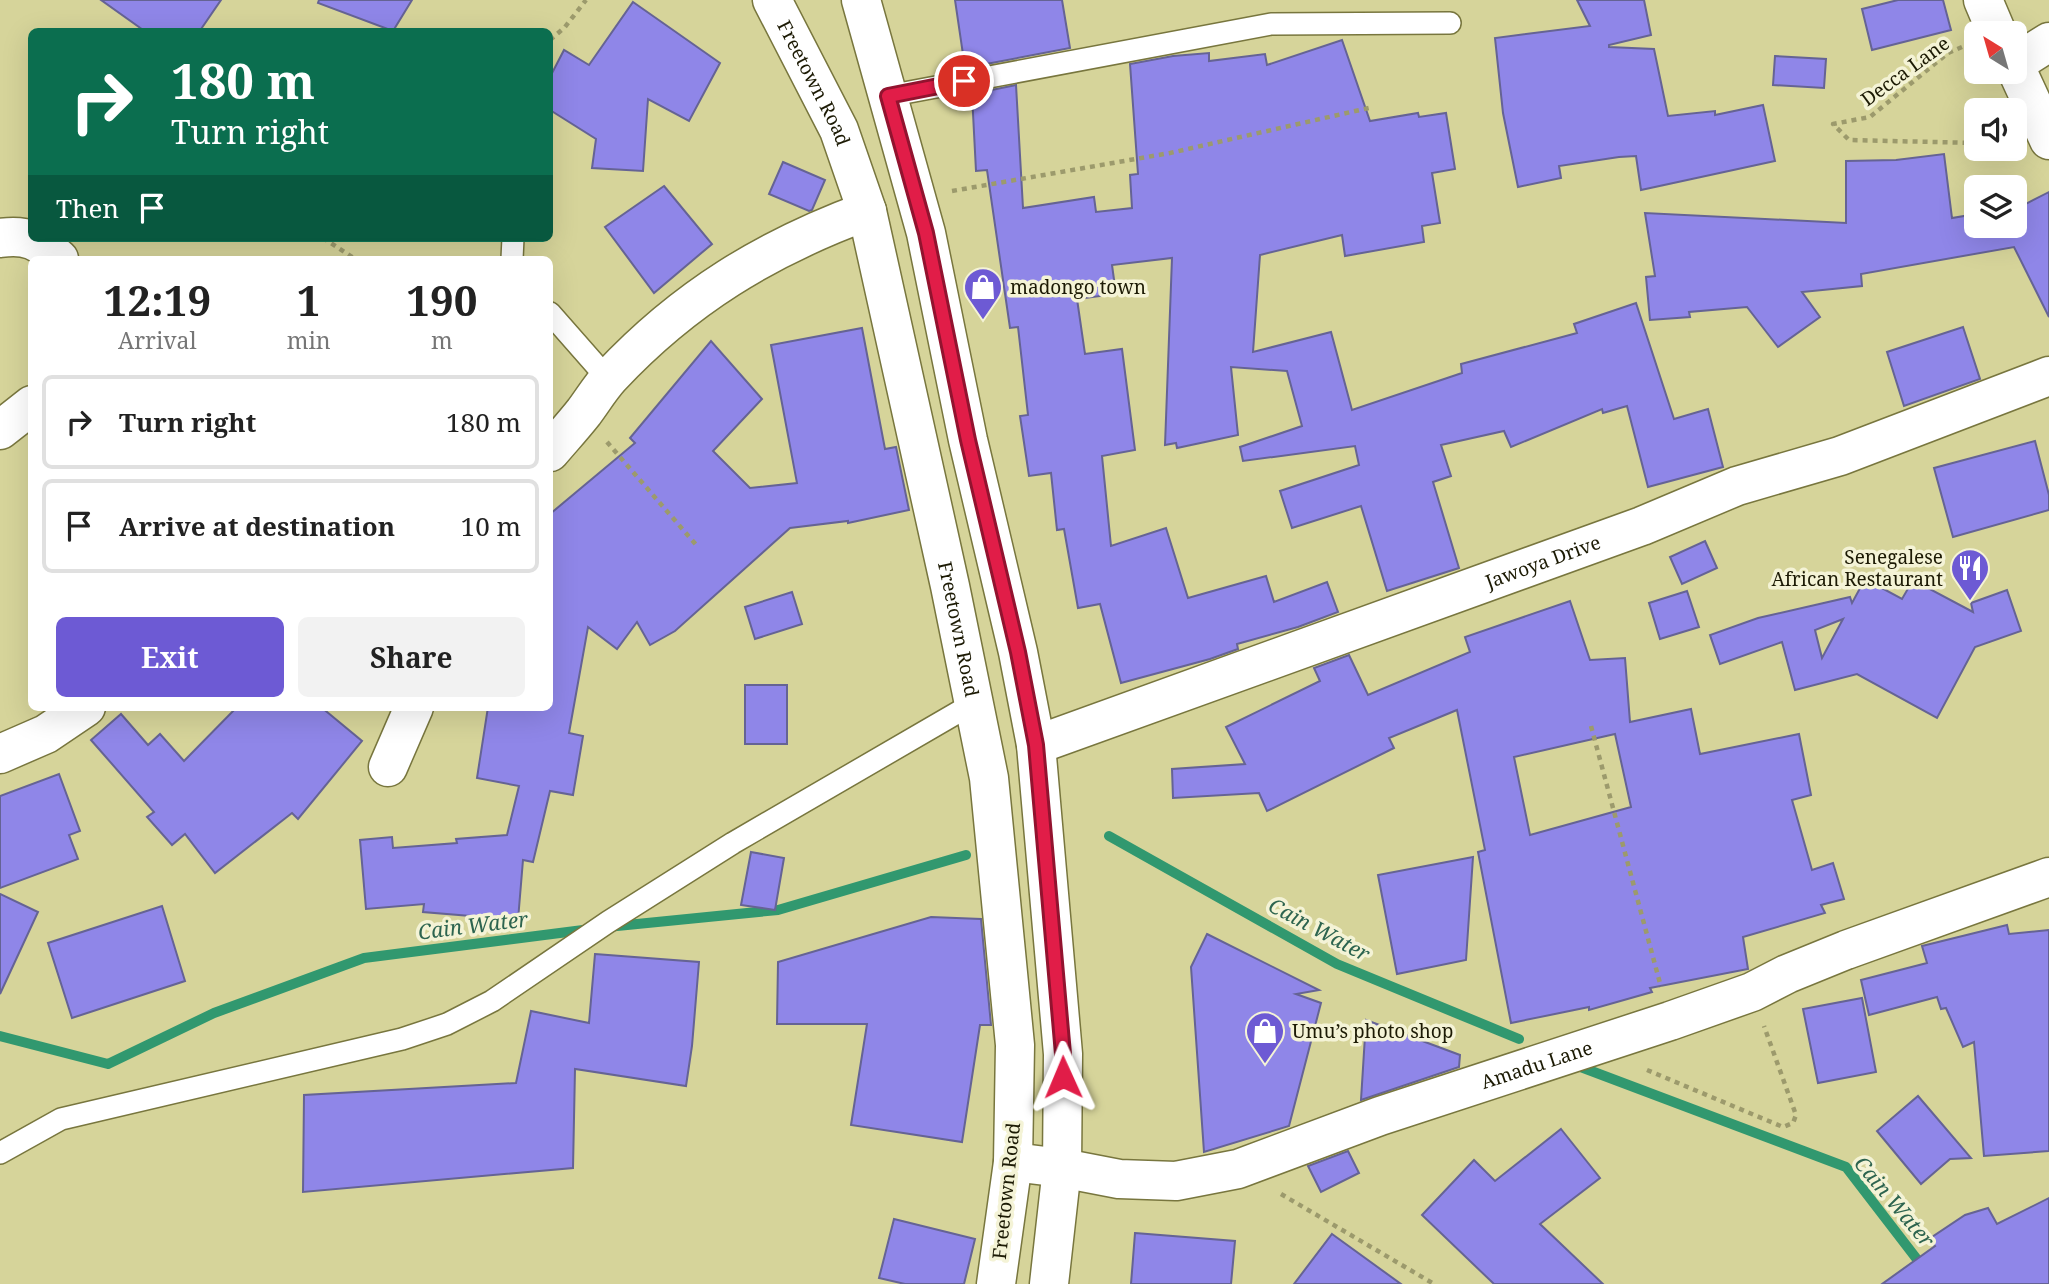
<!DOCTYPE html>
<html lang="en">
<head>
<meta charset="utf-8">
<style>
	:root { --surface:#fff; --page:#f2f2f2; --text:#222; --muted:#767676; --line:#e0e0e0; --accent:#6d5ad4 }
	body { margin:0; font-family:"Noto Serif",serif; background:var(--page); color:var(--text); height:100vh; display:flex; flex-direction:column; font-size:26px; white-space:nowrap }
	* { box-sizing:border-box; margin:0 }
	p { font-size:23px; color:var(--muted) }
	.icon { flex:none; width:38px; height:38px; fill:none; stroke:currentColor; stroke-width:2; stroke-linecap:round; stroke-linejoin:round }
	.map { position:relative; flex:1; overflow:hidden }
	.side { position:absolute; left:28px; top:256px; width:525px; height:455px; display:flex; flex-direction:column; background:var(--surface); border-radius:10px; box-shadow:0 7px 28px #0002 }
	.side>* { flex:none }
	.hud { position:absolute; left:28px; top:28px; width:525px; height:214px; border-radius:10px; box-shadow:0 7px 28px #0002; background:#0b6e4f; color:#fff; overflow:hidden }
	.needle { width:46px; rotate:323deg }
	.tools { position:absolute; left:1964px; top:21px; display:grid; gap:14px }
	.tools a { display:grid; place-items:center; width:63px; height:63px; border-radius:10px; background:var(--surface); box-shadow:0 7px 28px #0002; font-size:35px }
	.pin { position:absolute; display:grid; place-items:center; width:60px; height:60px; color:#fff; margin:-30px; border:4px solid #fff; border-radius:50%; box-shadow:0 2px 7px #0007 }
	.me { position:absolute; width:77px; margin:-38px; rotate:359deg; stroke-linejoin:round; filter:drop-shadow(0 0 5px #0008) }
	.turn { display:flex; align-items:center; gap:24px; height:147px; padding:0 28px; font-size:32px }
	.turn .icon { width:91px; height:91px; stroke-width:2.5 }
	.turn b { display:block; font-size:49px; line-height:60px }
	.then { display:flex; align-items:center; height:66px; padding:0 28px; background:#0003; gap:14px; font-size:26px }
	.eta { display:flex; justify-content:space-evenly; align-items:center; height:119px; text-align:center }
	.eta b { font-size:42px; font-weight:700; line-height:49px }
	.primary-button { display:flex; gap:14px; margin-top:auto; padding:14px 28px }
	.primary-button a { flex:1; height:80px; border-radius:10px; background:var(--accent); color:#fff; font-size:28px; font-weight:700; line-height:80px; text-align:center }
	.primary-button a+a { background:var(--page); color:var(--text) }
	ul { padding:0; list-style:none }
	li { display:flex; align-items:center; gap:21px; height:94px; margin:0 14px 10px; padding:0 14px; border:4px solid var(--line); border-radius:10px }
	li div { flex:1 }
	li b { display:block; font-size:26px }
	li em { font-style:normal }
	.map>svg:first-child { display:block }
</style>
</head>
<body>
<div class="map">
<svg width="2049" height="1284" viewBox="0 0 2049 1284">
	<rect width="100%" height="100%" fill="#d6d49a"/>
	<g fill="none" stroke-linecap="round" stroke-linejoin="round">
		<g stroke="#31986f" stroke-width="10">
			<path d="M1109,836l228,128 182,75"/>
			<path d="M607,927l171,-17 188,-55"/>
			<path d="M0,1036l108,28 106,-51 150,-55 227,-29"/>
			<path d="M1578,1066l268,101 90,117"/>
		</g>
	</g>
	<g fill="#8f86e8" stroke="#656394" stroke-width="2" fill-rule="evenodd">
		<path d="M101,0h120l-22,32h-53z"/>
		<path d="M319,0h93l-19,31 -75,-28z"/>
		<path d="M955,0h107l8,48 -105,20z"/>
		<path d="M1577,0h67l7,35 -42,10v2l45,2 14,67 47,-5v4l48,-10 12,56 -134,29 -5,-34 -17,1 -60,9 2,12 -43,9 -15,-74 -8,-75 95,-12z"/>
		<path d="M1898,0h45l8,30 -79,20 -10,-41z"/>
		<path d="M633,2l87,61 -31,58 -41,-22 -5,72 -51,-3 4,-29 -46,-29v-33l14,-27 25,15z"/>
		<path d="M1342,40l28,81 48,-8 1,4 27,-4 9,56 -23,4 8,50 -18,3 2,16 -79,14 -3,-21 -82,20 -7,97 78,-20 21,78 110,-37 -1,-9 116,-31 -3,-9 62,-21 38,116 34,-10 15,58 -75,20 -21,-81 -24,7 -1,-4 -91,38 -7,-16 -63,14 10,31 -18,6 26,86 -72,23 -26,-85 -69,22 -12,-37 79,-26 -4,-19 -112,15 -3,-14 62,-21 -15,-55 -56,-4 7,68 -61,13 -1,-5 -11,2 7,-187 -60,7 4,29 -39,5 8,55 37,-5 13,101 -33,6 9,90 55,-18 22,70 78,-22 8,26 53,-20 11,30 -40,15 -61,17 1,5 -28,10 -89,24 -21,-79 -22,4 -14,-79 -7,1 -6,-57 -22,3 -9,-60 8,-1 -10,-88 -8,1 -23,-158 -11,1 -4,-77 44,-9 7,123 71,-11 2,15 36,-4 -2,-33 8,-1 -8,-110 43,-8 36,-3v8l56,-7 2,11z"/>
		<path d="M1775,56l51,3 -2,29 -51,-3z"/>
		<path d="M1944,154l8,64 24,-4v16l8,-4h30v-16l35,-18v125l-35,-70 -153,27 1,12 -60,6 18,25 -42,30 -31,-40 -58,5 1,5 -40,3 -4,-43 9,-1 -10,-63 201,10v-62l50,-1z"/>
		<path d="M783,162l42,18 -13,30 -3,1 -40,-17z"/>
		<path d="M664,186l48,58 -58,49 -49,-66z"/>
		<path d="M1963,327l17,52 -76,27 -17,-54z"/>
		<path d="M862,328l23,121 11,-2 13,63 -61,13v-2l-58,7 -115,103 -25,14 -13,-23 -20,27 -29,-22 -19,106 14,3 -10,59 -23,-4 -17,71 -10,-2 -5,60 -95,-8 1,-8 -58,5 -6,-69 32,-3 1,11 64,-5 -1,-4 51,-4 12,-49 -42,-8 11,-71h62v-193l85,-71 -5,-5 81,-97 51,58 -49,52 37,37 47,-5 -26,-138z"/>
		<path d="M2035,441l14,54v15l-96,27 -19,-69z"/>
		<path d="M1705,541l12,27 -35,16 -12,-27z"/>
		<path d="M1865,579l37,20 11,-19 60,32 -2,-9 36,-13 14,41 -46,16 -38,71 -80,-44 -62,16 -13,-48 -62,22 -10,-29 48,-17 92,-21 2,6zM1843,619l-21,39 -7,-28z"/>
		<path d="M1687,591l12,36 -39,12 -11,-36z"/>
		<path d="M792,592l10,32 -47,15 -10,-32z"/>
		<path d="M1570,601l20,59 35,-2 5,64 61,-13 9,45 99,-20 12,61 -19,5 20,70 21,-7 11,36 -23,6 4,8 -82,24 5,32 -98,19 2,4 -63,18v-3l-78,16 -33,-171 7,-2 -28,-140 -68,28 5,10 -127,63 -8,-18 -86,5 -1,-29 73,-5 -19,-37 94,-46 -6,-13 35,-13 19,40 102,-43 -5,-15zM1615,734l16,73 -101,28 -16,-78z"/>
		<rect x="745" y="685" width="42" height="59"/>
		<path d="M237,707h84l41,34 -64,78 -6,-6 -77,60 -30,-39 -13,11 -25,-28 7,-5 -63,-72 30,-26 27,31 12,-11 24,27z"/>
		<path d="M59,774l21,57 -11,4 9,24 -78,29v-92z"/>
		<path d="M751,852l33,6 -9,52 -34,-5z"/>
		<path d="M1473,857l-7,103 -69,14 -19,-99z"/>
		<path d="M0,894l38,18 -38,82z"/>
		<path d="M162,906l23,75 -113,37 -24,-75z"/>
		<path d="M931,917l50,2 10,106h-11l-18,117 -111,-17 16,-101h-90l1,-62z"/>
		<path d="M2007,925l2,9 40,-4v221l-65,5 -10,-114 -11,5 -17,-39 -5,1 -4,-12 -68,18 -8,-35 66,-17 -5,-17z"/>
		<path d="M1207,934l112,56 -23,4 25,9 -32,123 -85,26 -13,-185z"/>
		<path d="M595,954l104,8 -7,84 -6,40 -111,-17 -2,99 -270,24 1,-97 212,-12 15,-72 58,12z"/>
		<path d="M1862,998l14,74 -58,11 -15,-74z"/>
		<path d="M1366,1020l94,35 -1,12 -98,33z"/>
		<path d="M1918,1096l53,62 -21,1 -29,25 -44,-53z"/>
		<path d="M1561,1129l39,49 -60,46 63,60h-109l-72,-69 52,-55 21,21z"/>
		<path d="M1348,1151l11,22 -38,19 -13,-26z"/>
		<path d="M2049,1198v86h-167l53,-38 -6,-7 36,-24 23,-7 9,16z"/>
		<path d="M894,1219l81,20 -11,45h-59l-26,-6z"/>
		<path d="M1135,1233l100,8 -4,43h-100z"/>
		<path d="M1332,1234l69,50h-107z"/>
	</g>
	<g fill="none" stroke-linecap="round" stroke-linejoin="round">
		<defs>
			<g id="lane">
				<path d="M888,96l383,-72 179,-1"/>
				<path d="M512,259l1,-21"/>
				<path d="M550,313l58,66"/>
				<path d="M0,1153l61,-34 341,-80 45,-15 45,-23 116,-79 125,-79 241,-140"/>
			</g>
			<g id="street">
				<path d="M1983,0l14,33"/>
				<path d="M2014,64l35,76"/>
				<path d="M2014,64l35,-22"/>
				<path d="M0,238c28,-4 39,3 59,21"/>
				<path d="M0,430l32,-25"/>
				<path d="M550,452c11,-13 23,-26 34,-40 9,-12 16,-24 26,-35 74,-79 156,-129 257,-166"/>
				<path id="s1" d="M1036,745l606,-219 95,-40 103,-30 209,-80"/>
				<path d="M0,754l46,-20 40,-27"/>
				<path d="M388,767l26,-60"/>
				<path id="s2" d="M1013,1162l49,6 57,11 57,2 62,-12 142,-53 290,-95 82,-29 35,-18 59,-24 203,-73"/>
			</g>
			<g id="primary">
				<path id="s3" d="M772,0l67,130 28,81 83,375 39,192 26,267 -2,117 -17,122"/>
				<path d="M861,0l65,233 42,207 50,212 18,93 27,309 -1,114 -13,116"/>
			</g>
		</defs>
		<use href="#lane" stroke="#78763e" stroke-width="24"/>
		<use href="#street" stroke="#78763e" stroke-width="41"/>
		<use href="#primary" stroke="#78763e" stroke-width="41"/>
		<g stroke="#9c9a6c" stroke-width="4.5" stroke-dasharray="5 5" stroke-linecap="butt">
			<path d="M550,40l15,-13 21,-27"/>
			<path d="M1962,47l-14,6 -78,64 -37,7 16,16 127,3"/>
			<path d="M952,191l218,-38 203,-46"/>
			<path d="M323,238l32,21"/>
			<path d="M607,442l91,105"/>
			<path d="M1591,726l70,261"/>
			<path d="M1647,1070l136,57 10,-4 3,-8 -32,-89"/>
			<path d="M1281,1194l153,90"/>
		</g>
		<use href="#lane" stroke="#fff" stroke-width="21"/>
		<use href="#street" stroke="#fff" stroke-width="38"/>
		<use href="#primary" stroke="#fff" stroke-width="38"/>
	</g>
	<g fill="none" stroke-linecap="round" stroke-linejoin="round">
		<defs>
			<path id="route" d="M964,81l-76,15 38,137 42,207 50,212 18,93 27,309v23"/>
		</defs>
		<use href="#route" stroke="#92132f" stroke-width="18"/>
		<use href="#route" stroke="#e11d48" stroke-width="12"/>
	</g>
	<defs>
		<symbol id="shop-pin" viewBox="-11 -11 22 30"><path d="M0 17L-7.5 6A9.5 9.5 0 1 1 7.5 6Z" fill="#6d5ad4" stroke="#f4f3d6"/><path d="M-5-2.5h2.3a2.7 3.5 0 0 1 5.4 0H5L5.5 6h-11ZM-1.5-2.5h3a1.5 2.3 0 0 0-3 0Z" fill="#fff"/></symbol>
		<symbol id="restaurant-pin" viewBox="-11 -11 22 30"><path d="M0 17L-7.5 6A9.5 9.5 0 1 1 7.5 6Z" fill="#6d5ad4" stroke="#f4f3d6"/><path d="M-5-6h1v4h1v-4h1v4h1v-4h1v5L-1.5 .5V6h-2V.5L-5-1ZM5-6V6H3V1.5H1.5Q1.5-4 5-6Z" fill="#fff"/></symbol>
	</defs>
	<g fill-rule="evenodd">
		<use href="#shop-pin" x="961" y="265" width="44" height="60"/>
		<use href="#restaurant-pin" x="1948" y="546" width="44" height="60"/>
		<use href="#shop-pin" x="1243" y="1009" width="44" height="60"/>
	</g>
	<g text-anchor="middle" stroke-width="7" stroke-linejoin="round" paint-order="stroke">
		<g font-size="19" fill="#1c1a04" stroke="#f4f3d6">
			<text transform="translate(1905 71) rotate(-36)" y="7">Decca Lane</text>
			<text dy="7" stroke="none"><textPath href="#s3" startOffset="93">Freetown Road</textPath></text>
			<text dy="7" stroke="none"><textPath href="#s1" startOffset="539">Jawoya Drive</textPath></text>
			<text dy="7" stroke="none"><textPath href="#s3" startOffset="660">Freetown Road</textPath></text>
			<text dy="7" stroke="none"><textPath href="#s2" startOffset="544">Amadu Lane</textPath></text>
			<text transform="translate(1006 1191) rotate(-84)" y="7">Freetown Road</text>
		</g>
		<g font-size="19" fill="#1c1a04" stroke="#f4f3d6" text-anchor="start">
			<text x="1010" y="294">madongo town</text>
			<text x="1943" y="564" text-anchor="end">Senegalese<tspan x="1943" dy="22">African Restaurant</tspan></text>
			<text x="1292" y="1038">Umu’s photo shop</text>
		</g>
		<g font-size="21" font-style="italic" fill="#2d644f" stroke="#f4f3d6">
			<text transform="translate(473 926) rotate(-7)" y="7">Cain Water</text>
			<text transform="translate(1319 930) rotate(28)" y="7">Cain Water</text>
			<text transform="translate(1894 1202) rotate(50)" y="7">Cain Water</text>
		</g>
	</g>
</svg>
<div class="tools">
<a><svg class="needle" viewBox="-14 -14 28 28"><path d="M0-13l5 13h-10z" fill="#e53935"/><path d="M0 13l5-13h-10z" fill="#767676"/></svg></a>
<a><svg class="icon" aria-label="sound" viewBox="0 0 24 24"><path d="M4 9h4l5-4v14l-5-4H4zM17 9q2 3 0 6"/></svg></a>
<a><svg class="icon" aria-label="layers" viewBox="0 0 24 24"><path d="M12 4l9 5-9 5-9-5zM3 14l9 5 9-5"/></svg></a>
</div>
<div class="pin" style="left:964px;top:81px;background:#d93025"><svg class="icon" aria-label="arrive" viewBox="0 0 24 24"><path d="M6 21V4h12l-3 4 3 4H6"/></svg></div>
<svg class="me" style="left:1063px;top:1077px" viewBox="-20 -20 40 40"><path d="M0-17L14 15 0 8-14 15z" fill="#e11d48" stroke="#fff" stroke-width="4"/></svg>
<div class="hud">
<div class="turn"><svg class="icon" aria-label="right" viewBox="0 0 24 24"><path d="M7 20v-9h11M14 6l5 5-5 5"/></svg><div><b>180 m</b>Turn right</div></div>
<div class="then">Then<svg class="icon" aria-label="arrive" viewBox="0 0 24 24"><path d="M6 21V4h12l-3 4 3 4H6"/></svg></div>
</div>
<section class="side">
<div class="eta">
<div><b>12:19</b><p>Arrival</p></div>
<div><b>1</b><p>min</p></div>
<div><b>190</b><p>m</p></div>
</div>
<ul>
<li><svg class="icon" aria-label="right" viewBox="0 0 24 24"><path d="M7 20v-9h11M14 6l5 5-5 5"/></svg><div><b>Turn right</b></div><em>180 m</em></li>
<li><svg class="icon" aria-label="arrive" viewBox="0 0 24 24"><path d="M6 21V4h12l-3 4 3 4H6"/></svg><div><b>Arrive at destination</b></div><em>10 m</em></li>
</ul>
<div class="primary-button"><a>Exit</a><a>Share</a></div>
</section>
</div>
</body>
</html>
